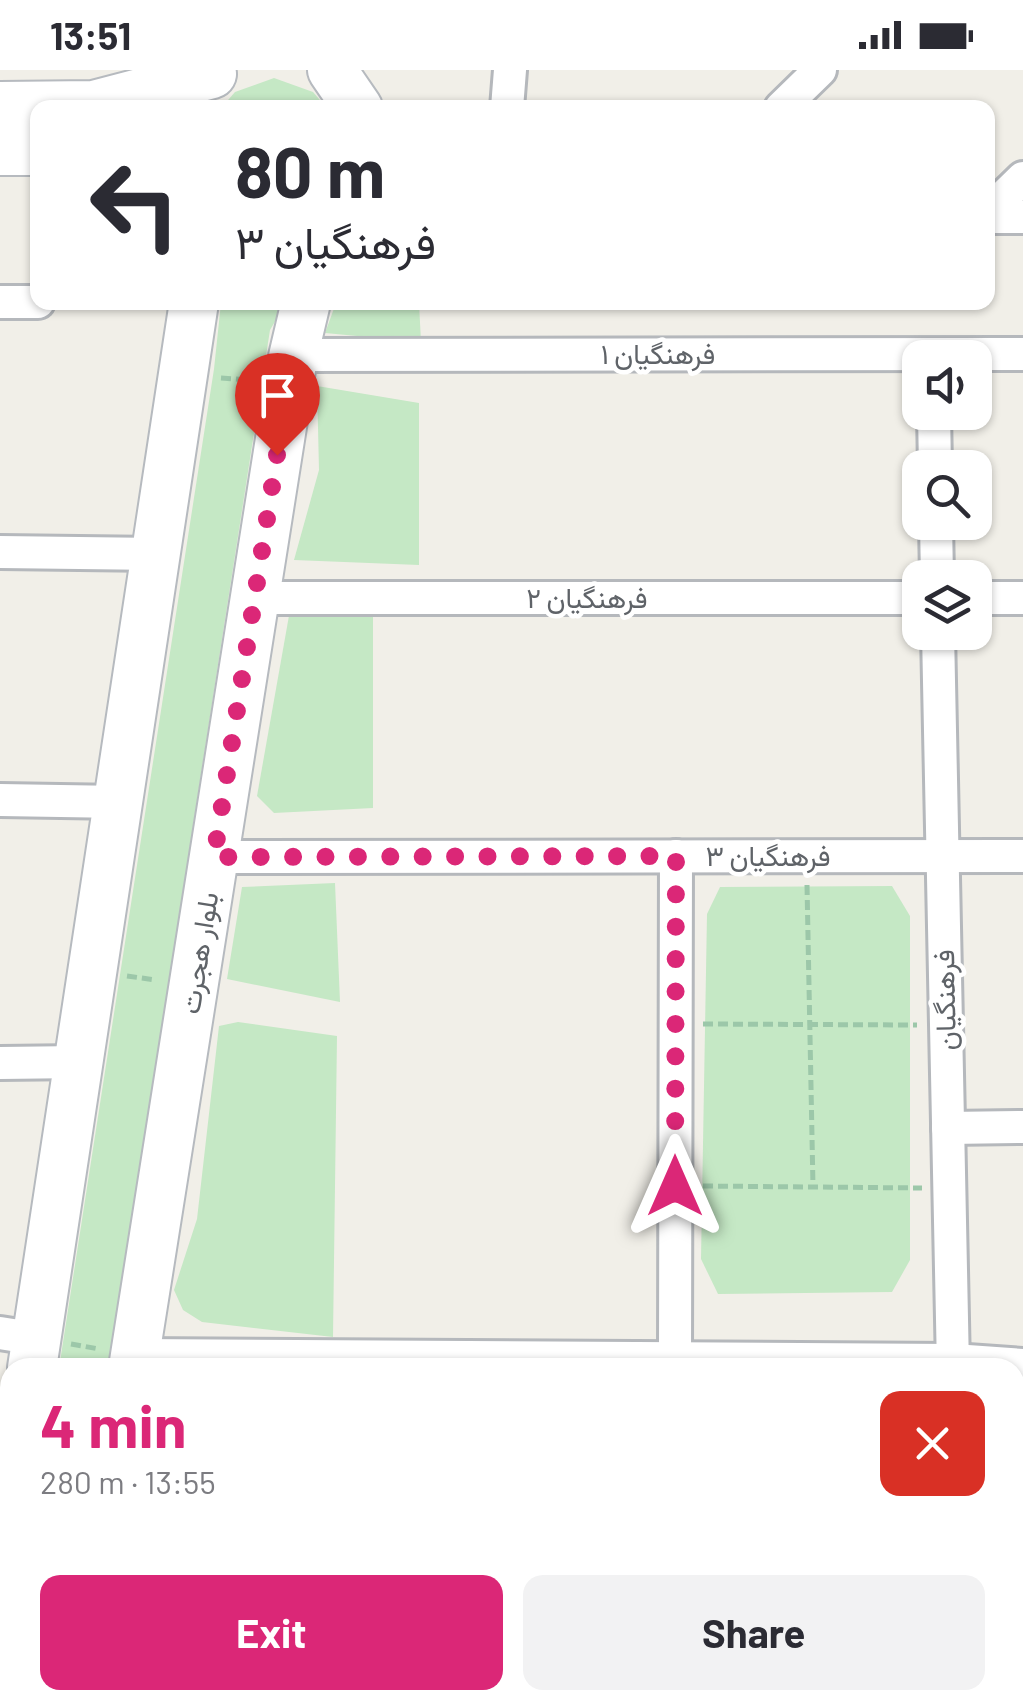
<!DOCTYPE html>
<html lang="en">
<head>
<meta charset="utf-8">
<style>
	:root { --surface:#fff; --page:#f2f2f3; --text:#2b2b33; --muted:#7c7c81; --accent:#db2777 }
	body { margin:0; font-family:Barlow,Vazirmatn,sans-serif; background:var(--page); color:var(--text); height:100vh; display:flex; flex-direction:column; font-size:38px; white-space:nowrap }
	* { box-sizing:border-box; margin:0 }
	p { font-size:32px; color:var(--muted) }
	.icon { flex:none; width:55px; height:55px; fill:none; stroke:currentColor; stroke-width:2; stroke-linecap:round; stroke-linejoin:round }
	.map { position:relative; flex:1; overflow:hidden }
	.sheet { position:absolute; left:0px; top:1288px; width:1025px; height:352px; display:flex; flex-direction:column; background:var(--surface); border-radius:30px 30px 0 0; box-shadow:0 2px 8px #0004 }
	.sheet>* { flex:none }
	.guide { position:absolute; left:30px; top:30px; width:965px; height:210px; border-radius:20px; box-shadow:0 2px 8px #0004; background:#fff; color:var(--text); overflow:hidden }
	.tools { position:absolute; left:902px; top:270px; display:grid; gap:20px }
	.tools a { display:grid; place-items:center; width:90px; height:90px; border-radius:20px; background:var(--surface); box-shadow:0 2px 8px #0004; font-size:50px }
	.pin { position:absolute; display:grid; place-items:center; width:85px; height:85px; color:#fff; margin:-102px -42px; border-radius:50% 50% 50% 0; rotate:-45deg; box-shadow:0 0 10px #0007 }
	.pin .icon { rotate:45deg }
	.me { position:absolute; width:110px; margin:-55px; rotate:0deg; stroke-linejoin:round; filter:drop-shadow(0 0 8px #0008) }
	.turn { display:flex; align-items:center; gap:35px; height:210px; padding:0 40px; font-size:45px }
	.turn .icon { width:130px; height:130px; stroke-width:2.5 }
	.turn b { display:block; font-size:70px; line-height:85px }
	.round { display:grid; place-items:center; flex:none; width:105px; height:105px; border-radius:20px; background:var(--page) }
	.overview { display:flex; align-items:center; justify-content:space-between; height:170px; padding:0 40px }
	h1 { font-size:60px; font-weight:700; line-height:75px; color:var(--accent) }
	.button { display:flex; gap:20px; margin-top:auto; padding:20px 40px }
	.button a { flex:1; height:115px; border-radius:20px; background:var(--accent); color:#fff; font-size:40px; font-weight:700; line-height:115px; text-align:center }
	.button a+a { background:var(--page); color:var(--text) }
	.status { display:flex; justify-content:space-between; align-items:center; height:70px; padding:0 50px; background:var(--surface); direction:ltr }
	.status svg { height:28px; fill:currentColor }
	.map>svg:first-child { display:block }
</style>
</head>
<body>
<div class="status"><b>13:51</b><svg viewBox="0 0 49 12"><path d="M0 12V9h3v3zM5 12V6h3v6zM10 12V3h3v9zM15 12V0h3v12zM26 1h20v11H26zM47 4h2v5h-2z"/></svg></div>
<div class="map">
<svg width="1023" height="1638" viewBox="0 0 1023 1638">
	<rect width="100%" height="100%" fill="#f1efe8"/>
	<g fill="#c5e8c5">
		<path d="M274,8l39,14 13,15h-104l13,-15z"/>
		<path d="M221,233h65l-16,27 -161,1037 -50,1 155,-999z"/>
		<path d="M336,233h83l2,39 -96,-9z"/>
		<path d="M317,316l102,17v162l-125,-5 25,-90z"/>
		<path d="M290,540l83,5v193l-99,5 -17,-17z"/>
		<path d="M335,813l5,119 -113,-23 15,-92z"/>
		<path d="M892,816l18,30v344l-18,32 -174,2 -17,-35 6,-345 13,-27z"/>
		<path d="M238,952l99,14 -4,301 -131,-15 -19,-12 -9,-20 23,-71 22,-193z"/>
	</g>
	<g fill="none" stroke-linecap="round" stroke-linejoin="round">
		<defs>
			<g id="minor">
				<path d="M507,38l3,-38"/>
				<path d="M781,38l39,-38"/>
				<path d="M988,142l35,-34"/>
				<path d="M988,147h35"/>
				<path d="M0,232h38"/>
				<path d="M293,285l730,-1"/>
				<path d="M934,342l1,56"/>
				<path d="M936,452l1,56"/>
				<path d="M0,482l158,2"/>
				<path d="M254,528h666"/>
				<path d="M975,528h48"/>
				<path d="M938,562l15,736"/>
				<path d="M0,730l121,2"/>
				<path d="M214,787l809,-1"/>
				<path d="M0,993l80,-1"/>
				<path d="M948,1058l75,-1"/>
				<path d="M0,1263l38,6"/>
				<path d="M135,1285l818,5 70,5"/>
				<path d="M675,1289l1,-503"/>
				<path d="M959,1630v8"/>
				<path d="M447,1638v-8"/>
			</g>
			<g id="secondary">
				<path d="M332,0l26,38"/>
				<path d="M0,36l94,-1 118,-31"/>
				<path d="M0,81h38"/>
				<path d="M32,1298l162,-1066"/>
				<path d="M133,1298l160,-1011 13,-55"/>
				<path d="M0,1446l10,-46"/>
				<path d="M80,1638l1,-8"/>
			</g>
		</defs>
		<use href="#minor" stroke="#b5b8bc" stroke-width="38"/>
		<use href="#secondary" stroke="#b6babf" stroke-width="52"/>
		<g stroke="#9cc7a9" stroke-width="5" stroke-dasharray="10 5" stroke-linecap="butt">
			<path d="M221,308l29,2"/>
			<path d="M807,815l6,302"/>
			<path d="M127,906l29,4"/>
			<path d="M703,954l214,1"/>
			<path d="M703,1116l219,2"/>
			<path d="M71,1274l28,5"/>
		</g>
		<use href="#minor" stroke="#fff" stroke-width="32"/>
		<use href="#secondary" stroke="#fff" stroke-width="48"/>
	</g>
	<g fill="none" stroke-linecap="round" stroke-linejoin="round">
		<path stroke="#db2777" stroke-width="18" stroke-dasharray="0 32.4" d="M277,385l-63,402 462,-1 -1,330"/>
	</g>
	<g text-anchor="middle" stroke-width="9" stroke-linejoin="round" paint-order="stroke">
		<g font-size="28" fill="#5f6368" stroke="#fff">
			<text x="658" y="294">فرهنگیان ۱</text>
			<text x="587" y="538">فرهنگیان ۲</text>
			<text x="768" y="796">فرهنگیان ۳</text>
			<text transform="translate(199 883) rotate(-81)" y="10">بلوار هجرت</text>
			<text transform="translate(945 930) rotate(-91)" y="10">فرهنگیان</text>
		</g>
	</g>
</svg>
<div class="tools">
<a><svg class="icon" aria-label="sound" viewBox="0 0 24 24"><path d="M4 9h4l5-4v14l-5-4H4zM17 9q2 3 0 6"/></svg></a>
<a><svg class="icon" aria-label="search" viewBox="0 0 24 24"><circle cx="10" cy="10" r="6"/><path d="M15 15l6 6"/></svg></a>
<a><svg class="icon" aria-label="layers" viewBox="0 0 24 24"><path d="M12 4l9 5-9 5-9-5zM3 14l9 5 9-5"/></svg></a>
</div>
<div class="pin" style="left:277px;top:385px;background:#d93025"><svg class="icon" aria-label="arrive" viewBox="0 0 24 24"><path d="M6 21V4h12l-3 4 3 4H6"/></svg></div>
<svg class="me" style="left:675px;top:1116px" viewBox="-20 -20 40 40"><path d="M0-17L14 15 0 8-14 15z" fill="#db2777" stroke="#fff" stroke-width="4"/></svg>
<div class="guide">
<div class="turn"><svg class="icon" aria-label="left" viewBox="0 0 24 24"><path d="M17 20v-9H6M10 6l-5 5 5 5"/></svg><div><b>80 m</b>فرهنگیان ۳</div></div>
</div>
<section class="sheet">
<div class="overview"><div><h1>4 min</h1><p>280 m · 13:55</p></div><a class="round" style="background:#d93025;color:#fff"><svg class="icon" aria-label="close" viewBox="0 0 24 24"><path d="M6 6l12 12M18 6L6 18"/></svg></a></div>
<div class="button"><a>Exit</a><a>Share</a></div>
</section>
</div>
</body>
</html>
